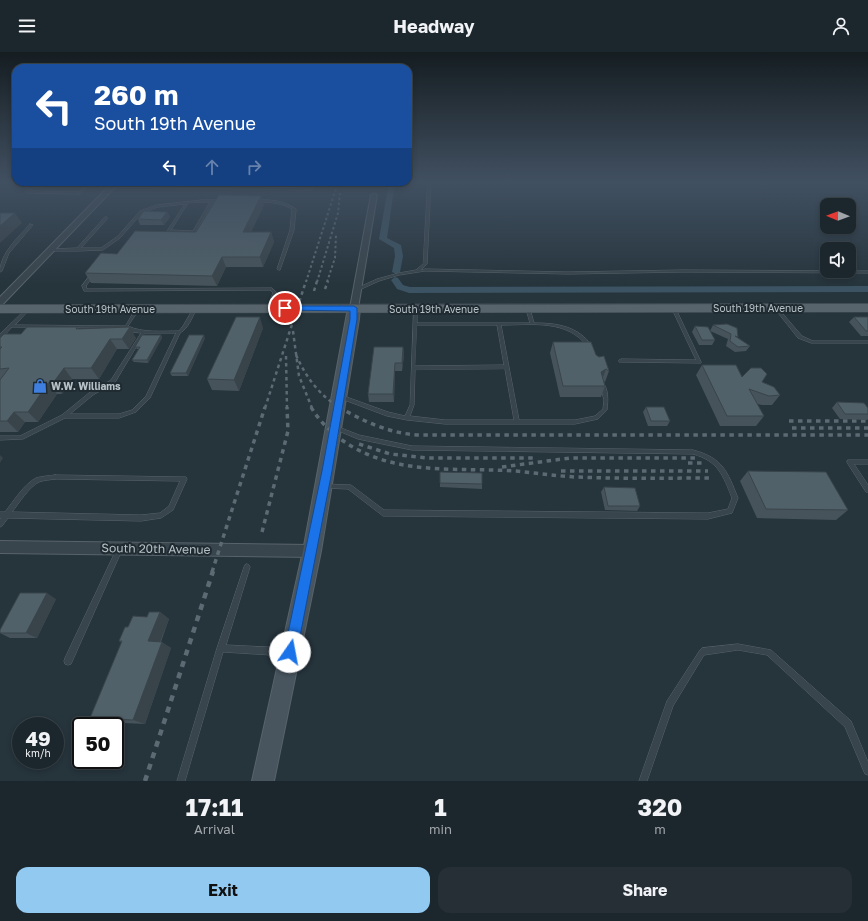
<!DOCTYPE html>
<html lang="en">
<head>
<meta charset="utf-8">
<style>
	:root { --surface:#1c272d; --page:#252f35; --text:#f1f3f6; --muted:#a0a5aa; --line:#3a4449; --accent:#92c9f0 }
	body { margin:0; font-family:"Golos Text",sans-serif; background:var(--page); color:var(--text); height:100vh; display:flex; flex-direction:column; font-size:15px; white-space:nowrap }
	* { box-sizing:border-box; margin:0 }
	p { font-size:13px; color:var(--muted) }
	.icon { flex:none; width:22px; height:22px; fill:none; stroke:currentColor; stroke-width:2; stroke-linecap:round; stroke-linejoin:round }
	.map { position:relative; height:729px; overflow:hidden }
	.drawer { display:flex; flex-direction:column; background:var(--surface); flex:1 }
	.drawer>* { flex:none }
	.guide { position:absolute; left:12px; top:12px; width:400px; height:122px; border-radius:12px; box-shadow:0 2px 6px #0003,0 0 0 1px var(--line); background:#1a4fa0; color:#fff; overflow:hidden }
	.needle { width:26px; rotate:271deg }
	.fabs { position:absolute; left:820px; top:146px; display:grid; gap:8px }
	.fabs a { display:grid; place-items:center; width:36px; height:36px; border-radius:8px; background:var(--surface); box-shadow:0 2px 6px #0003,0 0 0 1px var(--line); font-size:20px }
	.speed { position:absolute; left:12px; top:665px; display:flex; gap:8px; font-size:20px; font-weight:700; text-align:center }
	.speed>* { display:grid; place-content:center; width:52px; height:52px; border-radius:50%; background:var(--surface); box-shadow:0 2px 6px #0003,0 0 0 1px var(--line); line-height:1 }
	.speed small { font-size:10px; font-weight:400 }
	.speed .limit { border:2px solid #111; border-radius:6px; background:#fff; color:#111 }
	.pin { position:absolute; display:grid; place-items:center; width:34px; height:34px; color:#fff; margin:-17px; border:2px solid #fff; border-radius:50%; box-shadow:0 1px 4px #0007 }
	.me { position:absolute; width:44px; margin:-22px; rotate:12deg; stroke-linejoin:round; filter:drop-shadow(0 0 3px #0008) }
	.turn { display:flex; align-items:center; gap:14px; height:84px; padding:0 16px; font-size:18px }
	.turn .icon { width:52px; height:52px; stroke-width:2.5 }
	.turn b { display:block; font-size:28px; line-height:34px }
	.lanes { display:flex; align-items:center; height:38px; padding:0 16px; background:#0003; justify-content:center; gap:20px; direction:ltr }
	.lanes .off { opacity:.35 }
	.eta { display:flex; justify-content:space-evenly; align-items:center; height:68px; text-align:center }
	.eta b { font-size:24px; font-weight:700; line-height:28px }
	.primary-button { display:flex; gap:8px; margin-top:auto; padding:8px 16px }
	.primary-button a { flex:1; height:46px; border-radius:12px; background:var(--accent); color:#111; font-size:16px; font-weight:700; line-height:46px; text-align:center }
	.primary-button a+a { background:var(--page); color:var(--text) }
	header { display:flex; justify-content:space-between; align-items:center; height:52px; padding:0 16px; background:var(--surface); font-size:18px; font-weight:700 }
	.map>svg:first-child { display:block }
</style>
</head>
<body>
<header><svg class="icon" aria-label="menu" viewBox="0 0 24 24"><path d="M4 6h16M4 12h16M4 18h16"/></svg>Headway<svg class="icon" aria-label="person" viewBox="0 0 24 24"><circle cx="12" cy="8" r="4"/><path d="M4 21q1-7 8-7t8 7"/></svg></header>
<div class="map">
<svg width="868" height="729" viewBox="0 0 868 729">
	<rect width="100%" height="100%" fill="#26343c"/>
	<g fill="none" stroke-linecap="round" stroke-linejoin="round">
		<g fill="#3b5362" fill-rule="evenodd">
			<path d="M389,130h6l-8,56 14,7 2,11 -3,16 -4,2 -4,-2 3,-16 -1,-8 -15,-9z"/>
			<path d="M395,225l3,1 5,7 7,2 458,-1v6l-459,1 -12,-4 -6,-9z"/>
		</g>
		<defs>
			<g id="service">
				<path d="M36,130h3l-9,9 49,1 10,-10h3l-12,12 -54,-1v-2z"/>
				<path d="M312,130h3l-2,7 -2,1 -197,-3 -2,-1 2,-1 196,3z"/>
				<path d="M428,130h3l-4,82 -6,6 4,-1 143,3 115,-2 185,1v2l-185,-1 -115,2 -143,-3 -26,4 -20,6 -22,10h-2v-2l22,-10 22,-6 17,-3 7,-6z"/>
				<path d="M202,148h20l2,1 -2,1h-9l-18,31 -26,-1 -2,-1 18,-27 -27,3 -16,6 -22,25 -17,12 -25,1h-27l-2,-1 2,-1 26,-1 28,-31h2v2l-26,29h20l17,-12 22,-25 17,-6zM202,150h8l-17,29 -22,-1 17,-27z"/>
				<path d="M257,148c13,-1 28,1 39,9l-2,21 -14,40h-1l-2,-1 13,-39 2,-21c-10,-6 -22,-7 -34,-7l-2,-1z"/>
				<path d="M30,172l3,1 -24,28 -7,18 -2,1c0,-19 18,-34 30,-48z"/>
				<path d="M91,222h2l1,1 -8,11 1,3 184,-1h1l5,5 -6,15 -2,1 -2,-1 6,-15 -3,-3 -186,1 -2,-5z"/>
				<path d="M137,255h1l2,1 -12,18c14,7 35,5 51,5l4,-5 11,-19h1l2,1c-5,9 -8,20 -17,25l-30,65 -14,14 -17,6h-54l-42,21 -23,1v-4h20l42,-21 27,-22 22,-13 30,-47 -9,-1 -7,-4 -113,-1 -10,11h-2v-4l27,-26h2l1,1 -15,16 110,1zM145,281h31l-30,63 -14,14 -13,4h-49l23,-19 22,-13z"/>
				<path d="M775,255h2l25,29 11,5h55v2h-57l-13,-5 -23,-29z"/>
				<path d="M414,256h2l1,1v14h113l-4,-14 2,-1 2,1 4,14c23,0 44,3 58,23v1h-4c-21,-28 -55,-22 -87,-22l18,95h56l20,-4 8,-7 1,-9 -4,-16 2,-2c7,6 6,19 5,28l-9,9 -23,5h-130l-38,-4 -20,-4 -48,-18v-1l2,-2 47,17 17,4 5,-11zM417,273h80l7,40 -89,1zM505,317l9,51h-69l-35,-4 4,-11 1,-35z"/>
				<path d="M673,256h2l1,1 25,53v1l-82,-1v-2l2,-1 75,1 -24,-51z"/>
				<path d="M336,374l23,9 53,11 281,4c30,8 34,21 45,48l-6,15 -24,6 -325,-3 -35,-27 -23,-1h-2l-1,-2 1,-2h2l26,1 33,25 324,3 20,-4 4,-11c-9,-23 -14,-37 -39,-44l-281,-4 -54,-11 -24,-10 -1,-1 1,-1z"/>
				<path d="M848,408h20v4h-14l14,21v7h-2l-18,-28 -1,-2z"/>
				<path d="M55,423l129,2h2l1,2 -14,31 -12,8 -20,3 -133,-3 -6,8 -2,1v-8l1,-1h-1v-6h5c8,-10 19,-28 31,-34 6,-2 13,-2 19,-3zM55,427l125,2 -11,25 -9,7 -19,2 -129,-3c7,-9 17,-25 27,-30 5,-2 11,-2 16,-3z"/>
				<path d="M119,495l2,1 1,2 -51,114 -3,1 -3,-1 -1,-3 1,-3 52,-110z"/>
				<path d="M247,512l2,1 1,2 -24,78 61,3 4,4 -4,4 -64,-4 -38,129h-8l40,-133 27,-81 1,-2z"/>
				<path d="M738,592l33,6 80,71 17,41v13l-3,-1 -20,-47 -78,-72 -29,-5 -34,5 -31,51 -26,75h-8l28,-80 33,-51 2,-2z"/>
			</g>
			<g id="minor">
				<path d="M113,130h7l-117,122h-3v-7z"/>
				<path d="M374,141l3,2 -19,113 -4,3 -4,-3 21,-113z"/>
				<path d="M0,489l312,4 4,2 2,4 -2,4 -4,2 -312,-4z"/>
			</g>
			<path id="secondary" d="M354,252l4,1 2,3 -1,11 -38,232 -47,230h-22l51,-230 45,-243 2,-3z"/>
			<path id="primary" d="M868,252v8l-868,1v-8z"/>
		</defs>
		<use href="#service" stroke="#58636a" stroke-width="1"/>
		<use href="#minor" stroke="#58636a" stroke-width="2"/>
		<use href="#secondary" stroke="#58636a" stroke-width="2"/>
		<use href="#primary" stroke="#465158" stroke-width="1"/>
		<use href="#service" fill="#39454c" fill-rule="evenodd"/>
		<use href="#minor" fill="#39454c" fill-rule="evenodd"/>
		<use href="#secondary" fill="#48555f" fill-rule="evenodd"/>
		<use href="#primary" fill="#58646c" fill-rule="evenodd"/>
		<g stroke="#5c6a73" stroke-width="2" stroke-dasharray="2.5 2.5" stroke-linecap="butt">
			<path d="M306,230l32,-100"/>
			<path d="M317,230l21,-69 2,-20"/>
			<path d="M327,230l8,-24 1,-23"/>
		</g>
		<g stroke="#5c6a73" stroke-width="2.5" stroke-dasharray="3.5 3.5" stroke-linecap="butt">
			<path d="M325,237l3,-8"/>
			<path d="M314,239l3,-10"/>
			<path d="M293,279l6,45 13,32"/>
			<path d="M296,303c10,22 23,40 44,53"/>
			<path d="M286,304l1,52"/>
			<path d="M265,356l41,-127"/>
		</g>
		<g stroke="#5c6a73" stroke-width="3.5" stroke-dasharray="4.5 4.5" stroke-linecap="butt">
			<path d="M311,355c8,14 19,24 31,33 52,37 114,27 174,31 20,2 40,5 60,6 46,2 91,1 137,1"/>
			<path d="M339,355c23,14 52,27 80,28h449"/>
			<path d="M789,369h79"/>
			<path d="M792,376h76"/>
			<path d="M359,392l31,10 37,4h107"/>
			<path d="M688,411h14"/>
			<path d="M502,415l68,-9h127"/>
			<path d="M561,419h147"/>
			<path d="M262,480l26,-101 -1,-24"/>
			<path d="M212,520l53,-165"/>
		</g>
		<path stroke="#5c6a73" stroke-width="4.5" stroke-dasharray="6 6" stroke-linecap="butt" d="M145,729l68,-210"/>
	</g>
	<g fill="#46535a">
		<path d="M45,130h22l-4,4h-16z"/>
		<path d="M264,153l-13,27h20l3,10 -11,25h-37l-9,19 -126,-3 -6,-10 32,-19 79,-22z"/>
		<path d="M167,160l3,5 -6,8h-24l-2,-6z"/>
		<path d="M854,265h14v19h-7l-12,-14z"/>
		<path d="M727,272l10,13 13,9 -4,5 -11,1 -9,-6 2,-7 -18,-8 3,-6z"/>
		<path d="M695,274l20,14 -3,5h-13l-7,-13z"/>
		<path d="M77,275l2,2 57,9 -7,11h-12l-18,30h-27l-10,15h-5l-19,28h-13l-7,10h-18v-52l1,-1h-1v-41l21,-4z"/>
		<path d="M263,276l-24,63 -27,-1 -5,-11z"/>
		<path d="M161,283l1,3 -14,25 -14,-1 -2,-2 7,-11h-2l-2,-2z"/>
		<path d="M205,286l-17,38h-16l-2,-3z"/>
		<path d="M553,290l43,13 13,16 -4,11 -1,-1 1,5 -4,11h-41l-10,-44z"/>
		<path d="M403,295l1,8 -2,16h-7l-1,31h-25l-1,-8z"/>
		<path d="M702,313l40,12 20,5 18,13 -8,10h-10l-5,-1 7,12 -8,10h-36l-24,-51z"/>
		<path d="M837,350l31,6v11l-1,1 -27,-1 -8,-11z"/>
		<path d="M646,355l24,14 -3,5h-19l-5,-14z"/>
		<path d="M748,419l100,39 -12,10 -79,-2 -17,-37z"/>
		<path d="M440,420l42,12v5l-42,-2z"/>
		<path d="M604,435l36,19 -3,5 -32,-1 -4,-18z"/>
		<path d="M56,547l-19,39h-27l-10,-5v-3z"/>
		<path d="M160,560l9,7 -8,23 10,6 -26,76 -42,-2 -13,-4 32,-75 -3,-2 9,-14 19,-10z"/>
	</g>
	<g fill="#39444a">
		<path d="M61,130h6l-4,4z"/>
		<path d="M261,144l3,9 -18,36 -3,-9z"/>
		<path d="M167,160l3,5 -6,8 -3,-5z"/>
		<path d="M15,161l7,10 -22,20v-17z"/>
		<path d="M271,180l3,10 -11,25 -3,-10z"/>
		<path d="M222,205l4,10 -9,19 -5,-10z"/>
		<path d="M260,265l3,11 -24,63 -5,-11z"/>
		<path d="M130,275l6,11 -7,11 -7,-10z"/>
		<path d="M161,283l1,3 -14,25 -1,-3z"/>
		<path d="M204,283l1,3 -17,38 -2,-3z"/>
		<path d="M110,287l7,10 -18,30 -8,-11z"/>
		<path d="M403,295l1,8 -2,16v-8z"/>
		<path d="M395,311v8l-1,31 -1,-8z"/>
		<path d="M64,316l8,11 -10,15 -9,-11z"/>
		<path d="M606,317l-4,11 -1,-8z"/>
		<path d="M48,331l9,11 -19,28 -10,-10z"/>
		<path d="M14,360l11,10 -7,10 -11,-11z"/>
		<path d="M0,403l3,3 -3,5z"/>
		<path d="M47,541l9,6 -19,39 -11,-5z"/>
		<path d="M160,560l9,7 -11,28 -10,-6z"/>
		<path d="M162,590l9,6 -26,76 -12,-4z"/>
	</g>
	<g fill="#516169" stroke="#39444a">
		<path d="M219,143l42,1 -18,36h28l-11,25h-38l-10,19 -127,-3 16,-20 16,1 18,-23 61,1z"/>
		<path d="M144,159l23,1 -6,8 -23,-1z"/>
		<path d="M0,161h15l-15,13z"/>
		<path d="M236,265h24l-26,63 -27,-1z"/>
		<path d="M854,265h14v14h-2z"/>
		<path d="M727,272l10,4 1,9 -3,-1 15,10 -12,1 -8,-6 1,-7 -18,-9z"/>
		<path d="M695,274l13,1 7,13h-13z"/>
		<path d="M27,275h50l-1,2 54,-2 -8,12h-12l-19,29h-27l-11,15h-5l-20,29h-14l-7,9h-7v-41l9,-12 -9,1v-20l2,-2h-2v-9l4,-4h17z"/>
		<path d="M142,283h19l-14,25h-15l8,-13h-5z"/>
		<path d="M189,283h15l-18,38h-16z"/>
		<path d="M553,290h38l5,13 3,2 5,-1 5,15 -3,-2 -5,3 4,14h-42z"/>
		<path d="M374,295h29l-1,16h-7l-2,31h-25z"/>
		<path d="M702,313h34l6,12 9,-9h10l6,6 -5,8 12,5 6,8 -11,1 -20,-7 15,27h-37z"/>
		<path d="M837,350l27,1 4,5v6h-23z"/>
		<path d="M646,355h18l6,14h-19z"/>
		<path d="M748,419l78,1 22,38 -82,-1z"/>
		<path d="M440,420l42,1v11l-42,-1z"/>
		<path d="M604,435l31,1 5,18h-32z"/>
		<path d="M20,541h27l-21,40h-26v-3z"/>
		<path d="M149,560h11l-12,29 14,1 -29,78 -43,-2 32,-77h-3l6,-14h3l5,-11 14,1z"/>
	</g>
	<linearGradient id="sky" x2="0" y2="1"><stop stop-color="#151d21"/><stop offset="0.56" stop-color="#415061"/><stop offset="1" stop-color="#415061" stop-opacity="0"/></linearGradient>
	<rect width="868" height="233" fill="url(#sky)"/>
	<path fill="#1a73e8" stroke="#114b97" d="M282,254h72l3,2v11l-25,152 -35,181 -2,5 -5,2 -4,-2 -2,-5 38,-181 28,-152v-8l-65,-1 -4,-2z"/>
	<defs>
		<symbol id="shop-bare" viewBox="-9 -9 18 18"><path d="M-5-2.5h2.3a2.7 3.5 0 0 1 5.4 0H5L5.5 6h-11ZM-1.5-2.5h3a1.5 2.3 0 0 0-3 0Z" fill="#3f7fe0" stroke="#1f2a31" stroke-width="2.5" paint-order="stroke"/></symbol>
	</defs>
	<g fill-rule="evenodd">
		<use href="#shop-bare" x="30" y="324" width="20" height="20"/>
	</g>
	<g text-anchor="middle" stroke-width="4" stroke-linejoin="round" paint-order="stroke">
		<g font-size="10" fill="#b5c0c7" stroke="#1f2a31">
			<text x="758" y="260">South 19th Avenue</text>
			<text x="110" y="261">South 19th Avenue</text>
			<text x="434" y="261">South 19th Avenue</text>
		</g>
		<g font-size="10" font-weight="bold" fill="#b5c0c7" stroke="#1f2a31" text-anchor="start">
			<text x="51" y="338">W.W. Williams</text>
		</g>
		<g font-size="12" fill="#b5c0c7" stroke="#1f2a31">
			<text transform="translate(156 497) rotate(1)" y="4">South 20th Avenue</text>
		</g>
	</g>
</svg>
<div class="fabs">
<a><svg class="needle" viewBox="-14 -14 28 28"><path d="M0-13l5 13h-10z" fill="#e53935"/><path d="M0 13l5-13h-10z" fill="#a0a5aa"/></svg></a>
<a><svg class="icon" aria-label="sound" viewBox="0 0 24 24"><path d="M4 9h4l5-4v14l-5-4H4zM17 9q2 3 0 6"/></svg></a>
</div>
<div class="speed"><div>49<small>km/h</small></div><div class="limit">50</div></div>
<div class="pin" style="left:285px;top:256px;background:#d93025"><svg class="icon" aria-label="arrive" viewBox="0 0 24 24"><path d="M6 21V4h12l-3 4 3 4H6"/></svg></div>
<svg class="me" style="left:290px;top:600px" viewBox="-20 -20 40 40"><circle r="19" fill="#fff"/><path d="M0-13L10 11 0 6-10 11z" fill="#1a73e8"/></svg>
<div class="guide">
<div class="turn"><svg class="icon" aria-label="left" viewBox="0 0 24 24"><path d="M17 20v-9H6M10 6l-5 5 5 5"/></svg><div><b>260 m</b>South 19th Avenue</div></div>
<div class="lanes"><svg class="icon" aria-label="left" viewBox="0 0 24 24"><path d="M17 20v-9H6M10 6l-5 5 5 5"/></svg><svg class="icon off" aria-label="ahead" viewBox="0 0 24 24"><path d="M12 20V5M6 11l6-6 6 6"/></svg><svg class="icon off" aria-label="right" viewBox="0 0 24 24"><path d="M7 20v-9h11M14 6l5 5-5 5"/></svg></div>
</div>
</div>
<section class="drawer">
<div class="eta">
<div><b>17:11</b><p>Arrival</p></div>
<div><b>1</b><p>min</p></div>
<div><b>320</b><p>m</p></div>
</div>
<div class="primary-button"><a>Exit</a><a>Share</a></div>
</section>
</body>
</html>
